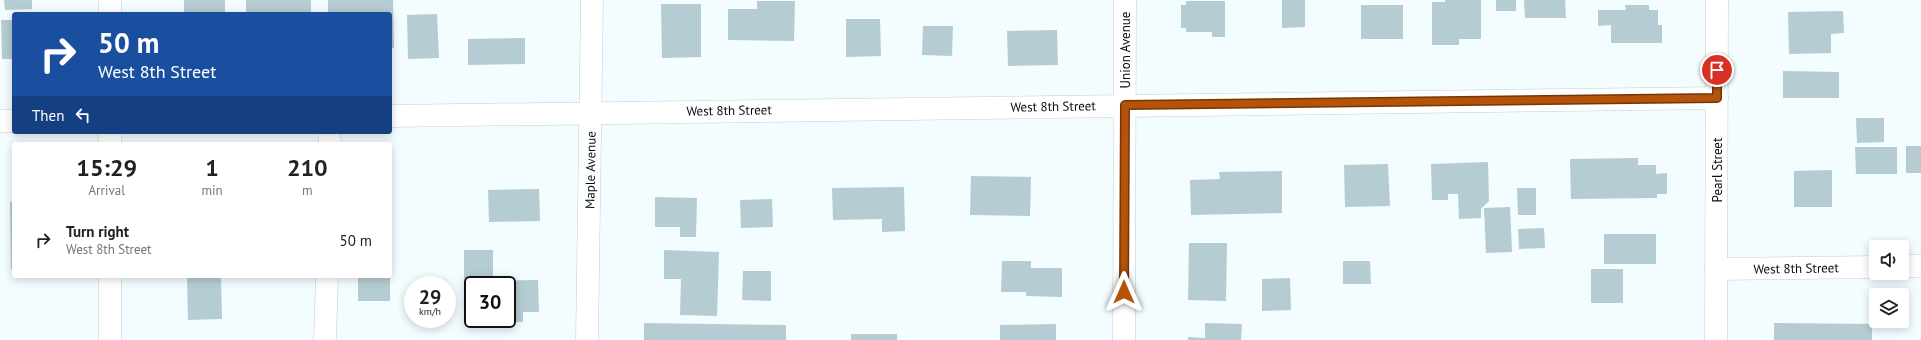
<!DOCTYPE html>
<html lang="en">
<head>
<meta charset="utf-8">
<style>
	:root { --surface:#fff; --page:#f2f2f2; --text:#222; --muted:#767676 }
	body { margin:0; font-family:"PT Sans",sans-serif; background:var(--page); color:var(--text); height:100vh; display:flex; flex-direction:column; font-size:15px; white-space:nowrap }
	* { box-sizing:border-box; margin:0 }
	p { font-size:13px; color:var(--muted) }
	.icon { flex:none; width:22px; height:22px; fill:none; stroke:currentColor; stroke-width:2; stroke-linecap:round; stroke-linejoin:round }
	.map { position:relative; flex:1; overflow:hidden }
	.drawer { position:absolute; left:12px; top:142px; width:380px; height:136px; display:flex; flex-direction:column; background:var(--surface); border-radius:4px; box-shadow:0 2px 10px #0003 }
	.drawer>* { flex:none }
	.guide { position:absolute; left:12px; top:12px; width:380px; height:122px; border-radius:4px; box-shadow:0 2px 10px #0003; background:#1a4fa0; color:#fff; overflow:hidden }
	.buttons { position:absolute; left:1869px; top:240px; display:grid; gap:8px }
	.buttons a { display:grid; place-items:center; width:40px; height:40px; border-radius:4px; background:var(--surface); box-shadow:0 2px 10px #0003; font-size:20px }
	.speed { position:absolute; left:404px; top:276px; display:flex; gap:8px; font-size:20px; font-weight:700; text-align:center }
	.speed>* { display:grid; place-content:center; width:52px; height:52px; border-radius:50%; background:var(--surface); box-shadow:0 2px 10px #0003; line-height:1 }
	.speed small { font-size:10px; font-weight:400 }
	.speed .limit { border:2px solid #111; border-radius:6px; background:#fff; color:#111 }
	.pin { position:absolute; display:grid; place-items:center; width:34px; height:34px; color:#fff; margin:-17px; border:2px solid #fff; border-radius:50%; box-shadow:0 1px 4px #0007 }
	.me { position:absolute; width:44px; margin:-22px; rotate:0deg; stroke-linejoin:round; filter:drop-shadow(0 0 3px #0008) }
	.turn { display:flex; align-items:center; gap:14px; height:84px; padding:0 20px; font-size:18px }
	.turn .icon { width:52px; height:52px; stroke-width:2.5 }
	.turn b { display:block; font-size:28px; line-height:34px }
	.then { display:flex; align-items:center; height:38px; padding:0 20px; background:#0003; gap:8px; font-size:15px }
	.eta { display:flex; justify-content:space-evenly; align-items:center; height:68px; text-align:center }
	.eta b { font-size:24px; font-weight:700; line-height:28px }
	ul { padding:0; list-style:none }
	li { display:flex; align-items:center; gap:12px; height:60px; padding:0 20px }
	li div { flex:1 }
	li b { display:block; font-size:15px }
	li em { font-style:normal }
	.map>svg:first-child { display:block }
</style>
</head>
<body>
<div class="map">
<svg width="1921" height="340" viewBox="0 0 1921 340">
	<rect width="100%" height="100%" fill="#f3fcff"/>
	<g fill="#b5ccd2">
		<path d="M4,0h28v9l-27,1z"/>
		<rect x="184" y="0" width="41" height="14"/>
		<rect x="246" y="0" width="65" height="14"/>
		<path d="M328,0h65l1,48h-4v-34h-62z"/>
		<path d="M1282,0h23v27l-23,1z"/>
		<path d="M1445,0h36v39h-22v6h-27v-43h13z"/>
		<rect x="1496" y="0" width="20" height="11"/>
		<path d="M1524,0h41l1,18h-41z"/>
		<path d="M757,1h38l-1,40 -66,-1v-31h29z"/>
		<path d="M1186,1h39v36h-13v-5h-26v-4h-5v-23h5z"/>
		<path d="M661,4h40v53l-39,1z"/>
		<rect x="1361" y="5" width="42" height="34"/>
		<path d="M1625,5h24v5h9v15h4v18h-51v-18l-13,1v-16h28z"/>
		<path d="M1843,11l1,22 -13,1v19l-42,1 -1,-42z"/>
		<path d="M437,14l2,44 -31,1 -1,-44z"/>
		<path d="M846,19h34l1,37 -35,1z"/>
		<path d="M1,20h13v39h-12z"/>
		<path d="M923,26h30l-1,30 -30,-1z"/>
		<path d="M1057,30l1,35 -50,1 -1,-35z"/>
		<path d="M525,38v26l-57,1v-26z"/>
		<path d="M1783,71l56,1v26h-56z"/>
		<path d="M1856,118h28v24l-27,1z"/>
		<rect x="1906" y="146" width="15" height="27"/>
		<path d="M1855,147h42v27h-41z"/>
		<path d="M1638,158v7h18v9l11,-1v21h-10v4l-86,1 -1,-40z"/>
		<path d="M1488,162l1,39 -8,8v9l-22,1 -1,-25h-10v6h-16l-1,-36z"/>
		<path d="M1388,164l2,42 -45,1 -1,-42z"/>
		<path d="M1832,170v37h-38v-36z"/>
		<path d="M1282,171v42l-91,2 -1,-35 30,-1 -1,-7z"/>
		<path d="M971,176l60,1 -1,39 -60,-1z"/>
		<path d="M904,187l1,44 -23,1v-13l-49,1 -1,-32z"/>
		<path d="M1517,188h19v27h-18z"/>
		<path d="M539,189l1,32 -51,1 -1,-32z"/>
		<path d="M655,197l42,1 -1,39h-16v-10h-25z"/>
		<path d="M772,199l1,28 -32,1 -1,-28z"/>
		<path d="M10,202h4v67h-3z"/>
		<path d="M1510,207l2,45 -26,1 -2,-45z"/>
		<path d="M1544,228l1,20 -26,1 -1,-20z"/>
		<rect x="1604" y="234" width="52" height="30"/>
		<path d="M1189,243h38l-1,58 -38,-1z"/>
		<path d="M464,250h29v28l-29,1z"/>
		<path d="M664,250l55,2 -2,64 -37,-1 1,-36h-17z"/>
		<path d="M1002,261h29v7h31v29l-36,-1v-4h-25z"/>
		<path d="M1343,261h27l1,23h-28z"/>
		<rect x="1591" y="269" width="32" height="34"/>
		<path d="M743,271h28v30l-29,-1z"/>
		<path d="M187,276h34l1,43 -34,1z"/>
		<rect x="358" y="276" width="32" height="25"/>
		<path d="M1290,278l1,32 -29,1v-32z"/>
		<path d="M538,280l1,32h-16v10h-22v-3h6v-34h-26v-4z"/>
		<path d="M644,323l142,2v15h-142z"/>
		<path d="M1205,323l37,1 -1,16h-53v-3l17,1z"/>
		<path d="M1774,323l98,1v16h-98z"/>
		<path d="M1056,324v16h-56v-15z"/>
		<rect x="851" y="334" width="46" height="6"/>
	</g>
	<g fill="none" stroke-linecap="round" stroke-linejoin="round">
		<defs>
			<g id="minor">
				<path d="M110,0v14"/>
				<path d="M390,116l1327,-18"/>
				<path d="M0,121h14"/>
				<path d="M329,132l1,12"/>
				<path d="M110,144v-12"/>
				<path d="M1902,266h19"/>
				<path d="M1716,269l160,-2"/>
				<path d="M110,340v-64"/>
				<path d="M325,340l2,-64"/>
				<path d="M587,340l5,-340"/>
				<path d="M1124,340l1,-340"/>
				<path d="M1716,340l1,-340"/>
			</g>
		</defs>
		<use href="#minor" stroke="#b9d1d7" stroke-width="23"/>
		<use href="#minor" stroke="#fff" stroke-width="22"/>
	</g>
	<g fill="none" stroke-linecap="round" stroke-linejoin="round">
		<defs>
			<path id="route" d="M1124,292l1,-187 592,-7v-28"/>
		</defs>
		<use href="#route" stroke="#753606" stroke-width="10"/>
		<use href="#route" stroke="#b45309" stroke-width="7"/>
	</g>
	<g text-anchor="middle" stroke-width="3.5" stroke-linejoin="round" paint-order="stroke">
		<g font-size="13" fill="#060d0f" stroke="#fff">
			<text transform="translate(1125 50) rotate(-90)" y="5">Union Avenue</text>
			<text transform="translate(1053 106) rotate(-1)" y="5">West 8th Street</text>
			<text transform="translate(729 110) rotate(-1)" y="5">West 8th Street</text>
			<text transform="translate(590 170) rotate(-89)" y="5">Maple Avenue</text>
			<text transform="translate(1717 170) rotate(-90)" y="5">Pearl Street</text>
			<text transform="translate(1796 268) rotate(-1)" y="5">West 8th Street</text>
		</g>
	</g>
</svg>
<div class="buttons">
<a><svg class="icon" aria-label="sound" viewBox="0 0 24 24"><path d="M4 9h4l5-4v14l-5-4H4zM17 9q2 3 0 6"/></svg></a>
<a><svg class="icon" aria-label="layers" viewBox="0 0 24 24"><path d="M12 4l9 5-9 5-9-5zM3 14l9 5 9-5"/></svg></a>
</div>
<div class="speed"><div>29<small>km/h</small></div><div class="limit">30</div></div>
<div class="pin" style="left:1717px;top:70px;background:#d93025"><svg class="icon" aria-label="arrive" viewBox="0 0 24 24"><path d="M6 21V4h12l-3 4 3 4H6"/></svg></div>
<svg class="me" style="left:1124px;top:292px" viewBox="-20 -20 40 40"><path d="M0-17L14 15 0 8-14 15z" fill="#b45309" stroke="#fff" stroke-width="4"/></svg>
<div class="guide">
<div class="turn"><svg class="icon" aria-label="right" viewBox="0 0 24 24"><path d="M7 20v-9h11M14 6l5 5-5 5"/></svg><div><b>50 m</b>West 8th Street</div></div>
<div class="then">Then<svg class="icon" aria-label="left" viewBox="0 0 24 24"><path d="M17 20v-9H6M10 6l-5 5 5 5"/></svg></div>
</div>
<section class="drawer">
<div class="eta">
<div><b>15:29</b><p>Arrival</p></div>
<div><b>1</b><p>min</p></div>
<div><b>210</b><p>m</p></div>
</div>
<ul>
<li><svg class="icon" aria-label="right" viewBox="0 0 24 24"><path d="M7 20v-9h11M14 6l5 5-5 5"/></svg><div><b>Turn right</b><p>West 8th Street</p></div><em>50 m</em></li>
</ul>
</section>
</div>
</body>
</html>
